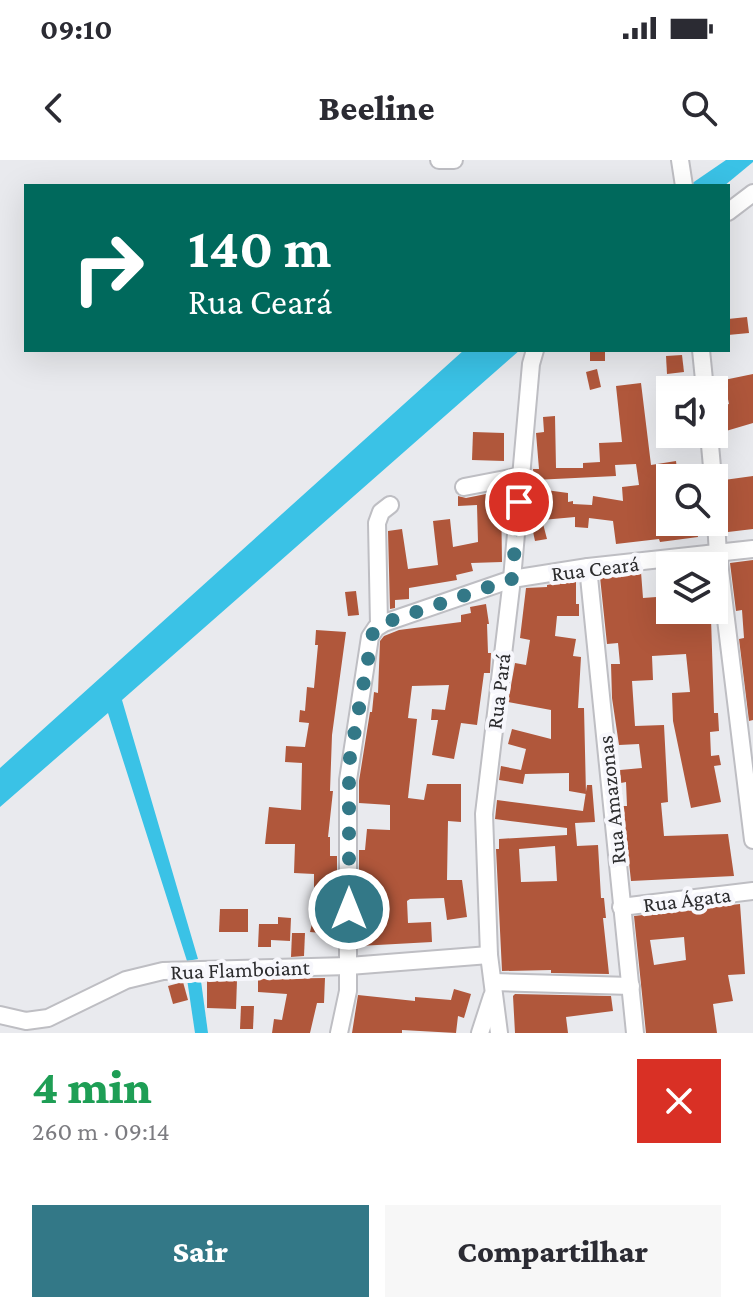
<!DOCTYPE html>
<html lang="pt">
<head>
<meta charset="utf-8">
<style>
	:root { --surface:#fff; --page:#f7f7f7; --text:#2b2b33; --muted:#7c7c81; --accent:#337887 }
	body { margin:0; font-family:"Crimson Pro",serif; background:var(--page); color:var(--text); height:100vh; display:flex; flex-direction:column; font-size:30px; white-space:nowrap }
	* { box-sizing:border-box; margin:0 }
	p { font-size:26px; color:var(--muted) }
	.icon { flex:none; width:44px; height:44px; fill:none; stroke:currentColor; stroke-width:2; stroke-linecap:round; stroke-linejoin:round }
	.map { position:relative; height:873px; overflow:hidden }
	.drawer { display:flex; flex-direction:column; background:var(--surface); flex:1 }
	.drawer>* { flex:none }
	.banner { position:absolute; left:24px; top:24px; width:706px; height:168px; border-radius:0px; box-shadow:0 8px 32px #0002; background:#00695c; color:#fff; overflow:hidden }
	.tools { position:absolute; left:656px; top:216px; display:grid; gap:16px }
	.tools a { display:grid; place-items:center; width:72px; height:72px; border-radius:0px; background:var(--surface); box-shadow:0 8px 32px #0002; font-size:40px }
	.pin { position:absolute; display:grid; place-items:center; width:68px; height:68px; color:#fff; margin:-34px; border:4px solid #fff; border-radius:50%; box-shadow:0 2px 8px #0007 }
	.me { position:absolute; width:88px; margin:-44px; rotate:0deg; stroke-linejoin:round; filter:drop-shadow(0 0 6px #0008) }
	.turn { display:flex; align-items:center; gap:28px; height:168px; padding:0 32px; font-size:36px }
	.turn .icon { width:104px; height:104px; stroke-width:2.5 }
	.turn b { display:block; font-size:56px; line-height:68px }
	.round { display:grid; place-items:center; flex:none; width:84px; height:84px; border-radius:0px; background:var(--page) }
	.headline { display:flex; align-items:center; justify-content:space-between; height:136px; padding:0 32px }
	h1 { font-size:48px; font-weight:800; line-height:60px; color:#1e9e55 }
	.button { display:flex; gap:16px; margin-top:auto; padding:16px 32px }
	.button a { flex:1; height:92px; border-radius:0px; background:var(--accent); color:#fff; font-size:32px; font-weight:800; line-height:92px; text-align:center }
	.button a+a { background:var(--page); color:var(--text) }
	.status { display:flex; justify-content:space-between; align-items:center; height:56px; padding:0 40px; background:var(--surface); direction:ltr }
	.status svg { height:22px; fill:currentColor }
	header { display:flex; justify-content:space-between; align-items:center; height:104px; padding:0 32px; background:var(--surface); font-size:36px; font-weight:800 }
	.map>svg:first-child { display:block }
</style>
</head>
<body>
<div class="status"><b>09:10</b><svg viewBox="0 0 49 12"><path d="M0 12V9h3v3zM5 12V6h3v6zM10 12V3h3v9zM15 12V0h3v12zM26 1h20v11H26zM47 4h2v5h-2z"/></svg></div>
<header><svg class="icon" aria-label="back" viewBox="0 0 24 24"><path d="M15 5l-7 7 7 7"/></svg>Beeline<svg class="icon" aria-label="search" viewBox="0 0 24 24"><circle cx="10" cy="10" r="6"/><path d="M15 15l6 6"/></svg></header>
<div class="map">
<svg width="753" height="873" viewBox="0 0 753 873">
	<rect width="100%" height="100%" fill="#e9eaee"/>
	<g fill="#3ac2e6">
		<path d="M726,0h27v2l-29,24h-36z"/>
		<path d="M464,190h56l-398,350 76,259 -11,2 -79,-248 -108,94v-39z"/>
		<path d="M187,819l14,2 7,52h-13z"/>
	</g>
	<g fill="#b0573b" fill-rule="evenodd">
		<path d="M747,157l2,16 -21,2v-16z"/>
		<rect x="590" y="190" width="15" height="11"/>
		<path d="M682,195l2,17 -17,2 -1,-18z"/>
		<path d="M597,209l4,18 -11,3 -4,-18z"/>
		<path d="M753,214v49l-27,8 -6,-25 9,-2 -5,-24z"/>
		<path d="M641,223l10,82 25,-4 2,17h-8v44h26l2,15 -38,5 -1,-3 -43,5 -3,-23 -24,-3 -1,10 -13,-1v-10l-33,3 5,19 -12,2 -5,-23 4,-1 -3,-29 37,5v9l5,-1v3l19,1 1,-9 30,5 -1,-14 17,-2 -3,-21 -21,1 1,11 -82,4 -1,-11h6l-3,-36 8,-1 -1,-15 12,-1 1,52h27v-5l17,-1 -1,-19 23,-1 -6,-56z"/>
		<path d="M473,272l31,1v28l-32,-1z"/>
		<path d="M753,316v53l-25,3 -4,-52z"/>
		<path d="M501,331l1,71 -31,1 2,8 -17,4 1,5 -48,8v11l-14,1v8l-5,1 -2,-78 14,-2 6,40 30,-4 -5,-44 17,-2 3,28 25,-5 -1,-37 -19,1v-10l8,2z"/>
		<path d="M753,400v160l-4,1 -10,-82 5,-1 -2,-28 -6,1 -6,-48z"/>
		<path d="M641,412l2,26 27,-2v14h36l1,8h4l3,95h4l1,18 -9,1 1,24 8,-1 2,10 -7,1 7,36 -30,6 -18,-87 -1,-28 18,-1 -4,-38 -34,2 1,24 -21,1 3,45 29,-1 4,77 -7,1 3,33 64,-2 6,42 -103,5 -8,-75h4l-1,-24 -5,1 -1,-13 22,-2 -3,-24 -20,1 -7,-47 -1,-34h9l-2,-21 -11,1 -7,-67z"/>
		<path d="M576,420v24h3v12h-22l-2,20 21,3 -3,17 8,1 -3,51h6l2,86 -17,-3v-18l-44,1 -2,10 -24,-4 2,-14 20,4 5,-21 -18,-5 4,-15 39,10v-29l-43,-8 7,-39 11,2 4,-25 -10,-2 6,-50 21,-1v-2z"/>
		<path d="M356,431l3,24 -11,1 -3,-24z"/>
		<path d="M486,444l3,20h-2l1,29h3l-1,20h-6l-7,52 -16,-2 -7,36 -22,-4 6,-35h-7l1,-11 13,1 4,-25 -37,1 -4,32 9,1 -9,79 16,2 3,-16h34v38l-13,-1 -1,59h15l5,37 -20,3 -3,-22 -34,1 -3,2 1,22 23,-1 1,20 -73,4v-18l20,1 -3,-36h-17v-43h6l2,-21 23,1v-25l-31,-2v-22l11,-69h2l2,-20 4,1 2,-52 4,-5 15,-6 62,-8v-7l10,-2 -1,-6z"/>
		<path d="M316,470l30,2 -14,103 -2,56h3l-5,46h2v19h7v18h-6l1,60 -22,-2 4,-17v-41l-20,-1 1,-29h-30l4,-37 32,3 1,-47 -17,-1 1,-16 19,1 4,-24 -10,-1 1,-12 5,1 2,-24 7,1 4,-43h-3z"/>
		<path d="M587,625h5l3,37 -20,1 2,23 21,-1 3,53h3l2,20h-3l6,56 -58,-1v-3l-49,1 -6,-122h3v-10l68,-4v-7l-72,-9 2,-19 86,11zM555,686l2,35 -36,1 -2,-33z"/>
		<path d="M740,744l5,70 -17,1 5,26 -20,3 4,29h-71l-12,-117zM684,777l2,23 -32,5 -4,-25z"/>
		<path d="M220,749h28v23h-29z"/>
		<path d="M278,757l13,1 -1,23 -19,-1v7h-13l1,-23h19z"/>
		<path d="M292,773h13l-1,23 -13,1z"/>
		<path d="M325,818l-1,25h-7l-7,30h-38l2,-14 8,1 5,-26 -29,-2v-13z"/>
		<path d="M237,820l-1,29 -29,-1v-27z"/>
		<path d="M183,822l5,18 -15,4 -5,-18z"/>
		<path d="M454,829l17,5 -7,24 -6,-2 -2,17 -54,-3v3h-50l6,-38 57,6v-4l36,3z"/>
		<path d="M515,834l96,2 2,15 -47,6 2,16h-53l-2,-37z"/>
		<path d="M241,846h13l-1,23h-13z"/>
	</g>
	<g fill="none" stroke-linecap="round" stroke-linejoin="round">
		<defs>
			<g id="minor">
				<path d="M439,0h15"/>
				<path d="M680,0l4,26"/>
				<path d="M728,52l25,-19"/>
				<path d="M701,190l4,40"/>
				<path d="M709,274l4,44"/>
				<path d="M464,327l57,-11"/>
				<path d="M714,330l4,64 35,286"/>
				<path d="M588,407l47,466"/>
				<path d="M379,465l-2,-102 4,-11 9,-7"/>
				<path d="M621,747l132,-16"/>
				<path d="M493,822l138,4"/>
				<path d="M0,855l26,6 22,-3 78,-38 37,-9 186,-5 140,-11"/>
				<path d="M339,873l9,-42v-211l22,-143 6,-9 8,-5 128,-44 76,-12 165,-18"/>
				<path d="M480,873l12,-37"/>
				<path d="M499,873l-10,-78 -5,-141 28,-235 19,-215 4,-14"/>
			</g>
		</defs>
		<use href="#minor" stroke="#bebec3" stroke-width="20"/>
		<use href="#minor" stroke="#fff" stroke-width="16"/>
	</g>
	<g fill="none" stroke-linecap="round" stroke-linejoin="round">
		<path stroke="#337887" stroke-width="14" stroke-dasharray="0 25.2" d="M349,749v-146l24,-131 11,-9 128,-44 7,-77"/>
	</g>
	<g text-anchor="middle" stroke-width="8" stroke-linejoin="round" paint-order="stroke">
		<g font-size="22" fill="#2c2c2e" stroke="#f7f7fc">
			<text transform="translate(595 408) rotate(-7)" y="8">Rua Ceará</text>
			<text transform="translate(498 531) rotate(-83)" y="8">Rua Pará</text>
			<text transform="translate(611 640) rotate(-96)" y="8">Rua Amazonas</text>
			<text transform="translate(687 739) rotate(-7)" y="8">Rua Ágata</text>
			<text transform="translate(240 809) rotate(-2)" y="8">Rua Flamboiant</text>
		</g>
	</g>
</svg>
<div class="tools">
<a><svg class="icon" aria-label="sound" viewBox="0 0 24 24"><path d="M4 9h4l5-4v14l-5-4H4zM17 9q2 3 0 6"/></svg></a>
<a><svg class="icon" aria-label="search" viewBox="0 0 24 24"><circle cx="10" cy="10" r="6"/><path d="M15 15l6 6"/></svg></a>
<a><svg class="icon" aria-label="layers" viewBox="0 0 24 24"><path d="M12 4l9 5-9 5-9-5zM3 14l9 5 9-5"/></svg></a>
</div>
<div class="pin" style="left:519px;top:342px;background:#d93025"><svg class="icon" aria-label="arrive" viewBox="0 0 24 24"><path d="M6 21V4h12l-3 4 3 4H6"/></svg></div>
<svg class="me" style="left:349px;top:749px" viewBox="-20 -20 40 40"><circle r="17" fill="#337887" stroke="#fff" stroke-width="3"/><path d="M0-11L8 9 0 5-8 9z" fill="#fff"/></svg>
<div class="banner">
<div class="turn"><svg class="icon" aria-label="right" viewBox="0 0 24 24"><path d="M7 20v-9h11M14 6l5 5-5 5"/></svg><div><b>140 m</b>Rua Ceará</div></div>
</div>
</div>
<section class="drawer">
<div class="headline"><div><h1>4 min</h1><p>260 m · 09:14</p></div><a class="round" style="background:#d93025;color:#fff"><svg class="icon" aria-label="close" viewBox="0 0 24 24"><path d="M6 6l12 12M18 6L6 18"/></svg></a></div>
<div class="button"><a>Sair</a><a>Compartilhar</a></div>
</section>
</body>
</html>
